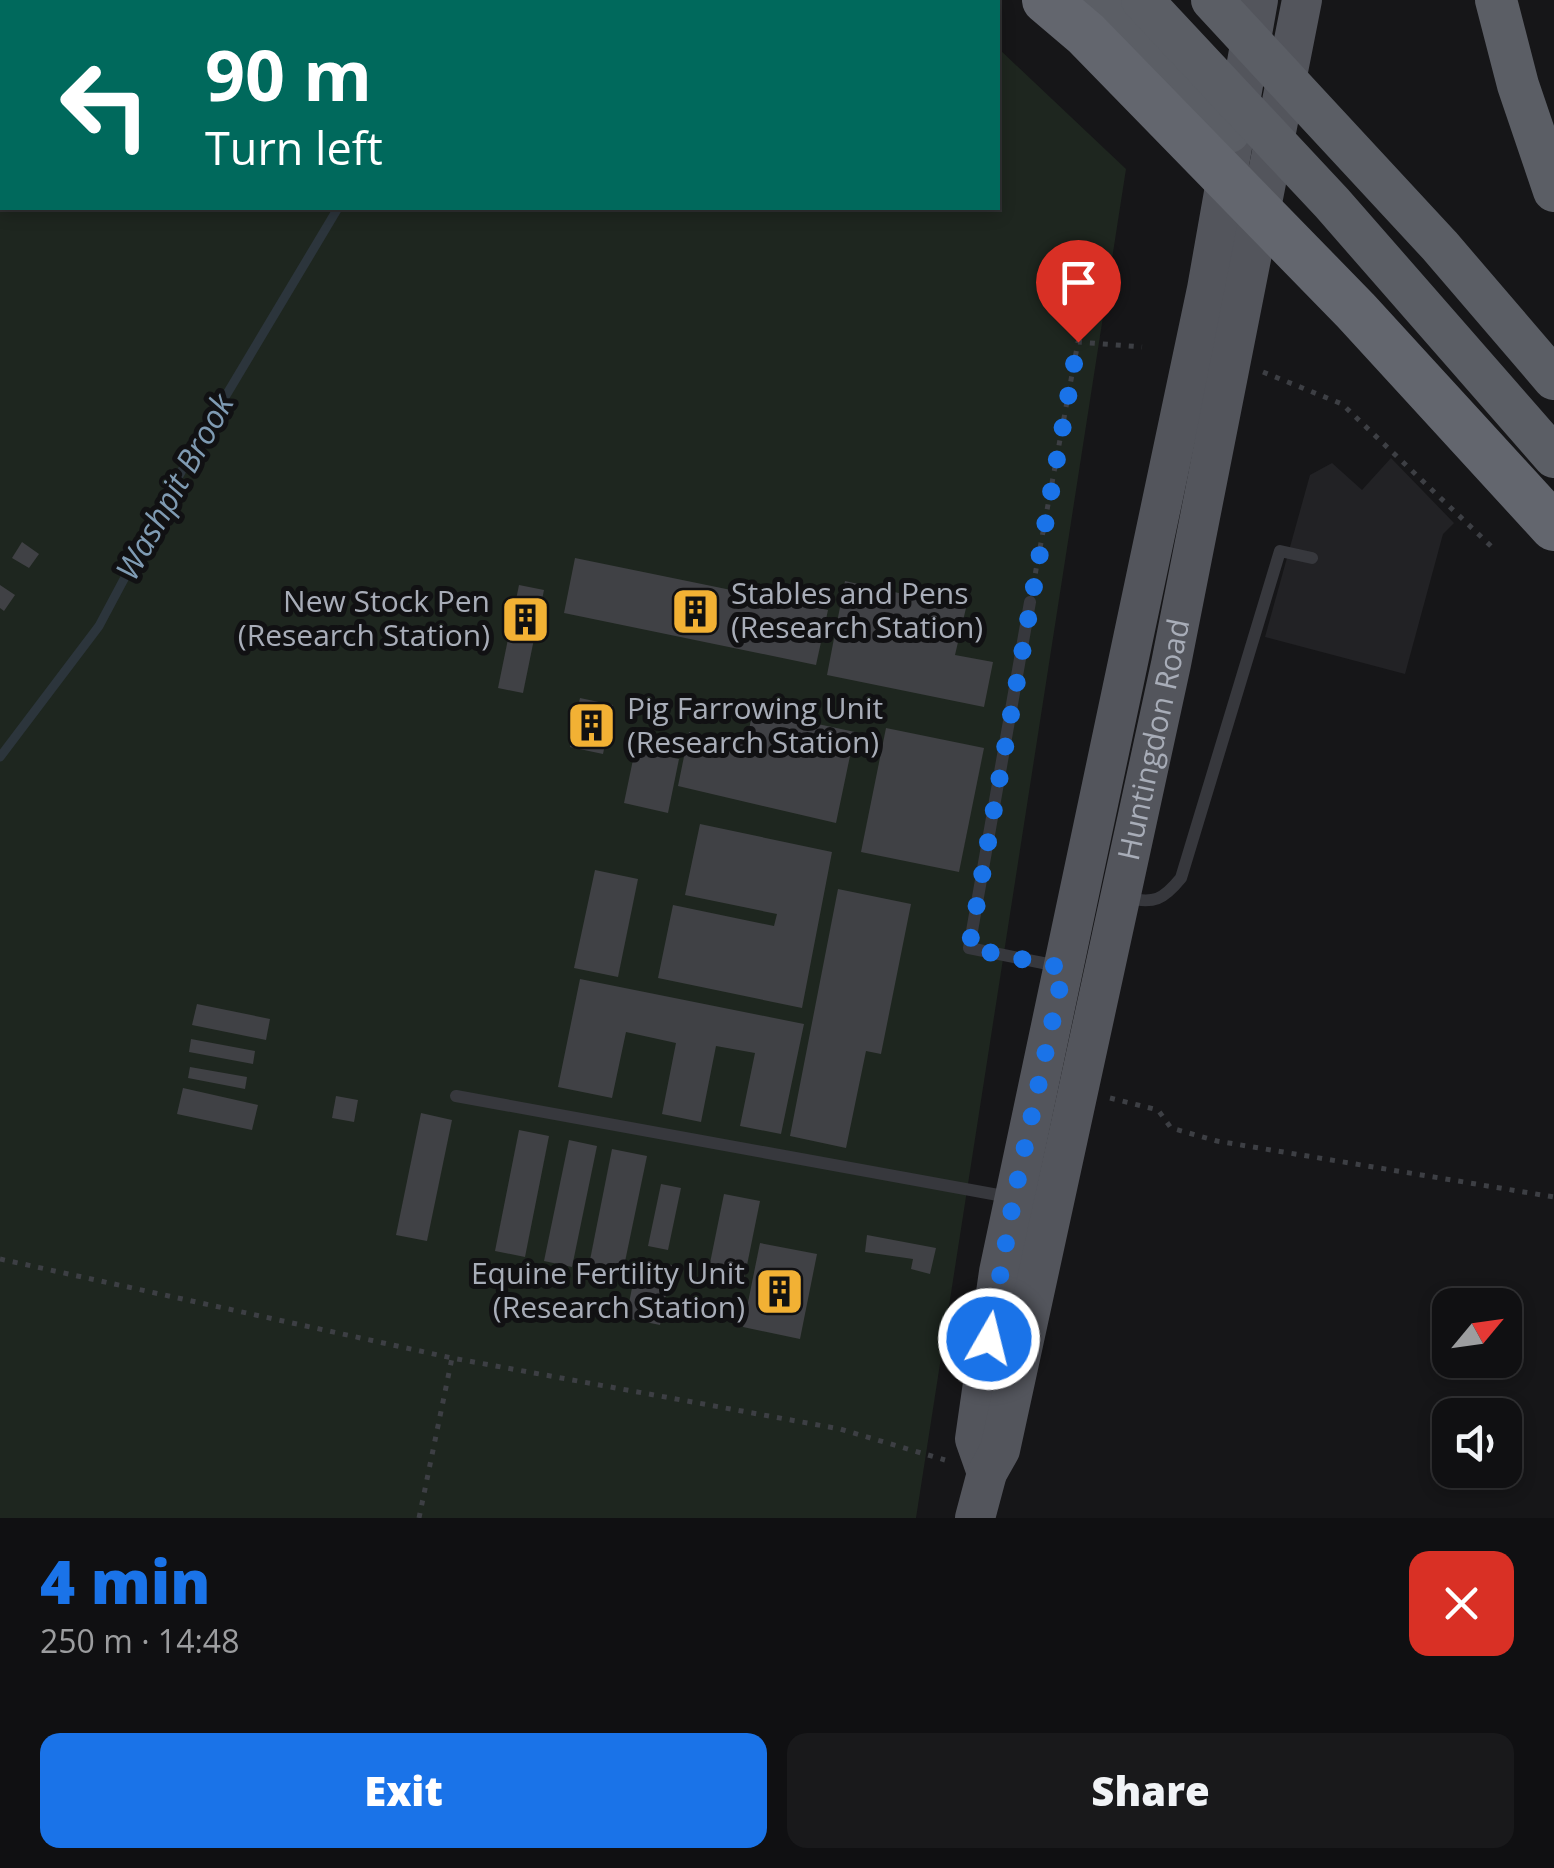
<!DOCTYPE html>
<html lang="en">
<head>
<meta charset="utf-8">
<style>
	:root { --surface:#101012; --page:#19191b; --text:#f1f3f6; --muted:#9c9d9f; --line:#303032; --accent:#1a73e8 }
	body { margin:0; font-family:"Open Sans",sans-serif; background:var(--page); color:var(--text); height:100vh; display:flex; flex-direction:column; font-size:38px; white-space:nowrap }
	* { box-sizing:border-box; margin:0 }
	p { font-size:32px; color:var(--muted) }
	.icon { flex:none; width:55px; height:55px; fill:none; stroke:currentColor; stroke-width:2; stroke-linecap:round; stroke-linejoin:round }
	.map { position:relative; height:1518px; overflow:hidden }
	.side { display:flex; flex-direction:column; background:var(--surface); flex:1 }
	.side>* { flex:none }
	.banner { position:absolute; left:0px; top:0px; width:1000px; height:210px; box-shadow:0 5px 15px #0003,0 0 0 2px var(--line); background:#00695c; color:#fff; overflow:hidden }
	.needle { width:65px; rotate:61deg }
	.controls { position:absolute; left:1432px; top:1288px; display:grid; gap:20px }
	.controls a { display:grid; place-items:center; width:90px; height:90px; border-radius:20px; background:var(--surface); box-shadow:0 5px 15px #0003,0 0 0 2px var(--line); font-size:50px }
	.pin { position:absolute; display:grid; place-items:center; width:85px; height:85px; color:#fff; margin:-102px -42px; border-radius:50% 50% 50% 0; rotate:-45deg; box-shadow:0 0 10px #0007 }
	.pin .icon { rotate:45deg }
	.me { position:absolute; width:110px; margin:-55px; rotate:8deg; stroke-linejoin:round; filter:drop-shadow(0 0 8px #0008) }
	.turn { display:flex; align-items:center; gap:35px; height:210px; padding:0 40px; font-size:45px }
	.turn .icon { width:130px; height:130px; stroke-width:2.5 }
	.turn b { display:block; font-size:70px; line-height:85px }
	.round { display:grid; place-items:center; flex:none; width:105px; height:105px; border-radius:20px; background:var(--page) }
	.headline { display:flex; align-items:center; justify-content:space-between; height:170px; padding:0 40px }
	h1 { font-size:60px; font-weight:800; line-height:75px; color:var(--accent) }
	.primary-button { display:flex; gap:20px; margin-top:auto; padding:20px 40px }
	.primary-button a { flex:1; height:115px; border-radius:20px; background:var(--accent); color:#fff; font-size:40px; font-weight:800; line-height:115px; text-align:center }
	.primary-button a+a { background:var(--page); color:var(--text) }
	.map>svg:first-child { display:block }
</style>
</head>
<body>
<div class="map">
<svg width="1554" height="1518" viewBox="0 0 1554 1518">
	<rect width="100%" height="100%" fill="#161618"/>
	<path fill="#222225" d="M1391,458l63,65 -11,11 -38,140 -140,-37 45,-162 22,-12 30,27z"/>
	<path fill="#1e261f" d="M0,0l949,2h-947v206h996v-160l128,121 -210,1349h-916z"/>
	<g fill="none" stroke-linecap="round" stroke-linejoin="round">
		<g stroke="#2c353c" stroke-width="9">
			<path d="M436,2l2,-2"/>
			<path d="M0,757l99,-131 89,-167 150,-251"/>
		</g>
	</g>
	<g fill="#404145">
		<path d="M22,542l17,12 -10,14 -17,-10z"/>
		<path d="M575,558l253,52 -12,55 -252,-52z"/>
		<path d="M845,581l121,27 -11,47 38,7 -9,45 -157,-32z"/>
		<path d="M0,585l15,10 -11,16 -4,-3z"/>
		<path d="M519,585l25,5 -21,103 -25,-5z"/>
		<path d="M580,698l33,7 -10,49 -33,-7z"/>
		<path d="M753,710l102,22 -19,91 -158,-37 11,-54 57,12z"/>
		<path d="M886,728l98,20 -25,124 -98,-20z"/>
		<path d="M635,750l44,9 -11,54 -44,-10z"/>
		<path d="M700,824l132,28 -30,156 -144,-30 15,-73 101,21 3,-12 -92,-19z"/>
		<path d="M595,870l43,9 -20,98 -44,-9z"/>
		<path d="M838,889l73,15 -30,150 -15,-3 -20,97 -56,-12z"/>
		<path d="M580,979l224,45 -23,110 -41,-8 15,-73 -39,-7 -15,76 -39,-8 14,-71 -50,-11 -14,66 -54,-11z"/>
		<path d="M197,1004l73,15 -4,21 -74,-15z"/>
		<path d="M191,1039l64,12 -2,13 -64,-12z"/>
		<path d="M190,1067l57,10 -2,12 -57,-11z"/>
		<path d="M183,1088l75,17 -6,25 -75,-16z"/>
		<path d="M336,1096l22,4 -4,22 -22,-4z"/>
		<path d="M421,1113l31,7 -25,121 -31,-6z"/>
		<path d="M519,1130l30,6 -24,121 -30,-6z"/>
		<path d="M569,1140l28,6 -25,121 -28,-6z"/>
		<path d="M612,1149l35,7 -25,120 -34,-6z"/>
		<path d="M661,1184l20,4 -13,62 -20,-4z"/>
		<path d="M724,1194l36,7 -16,79 -36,-7z"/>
		<path d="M867,1235l69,13 -6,26 -19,-5 2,-10 -48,-7z"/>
		<path d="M760,1243l57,11 -17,85 -57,-12z"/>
		<path d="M638,1258l34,7 -12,60 -34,-7z"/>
	</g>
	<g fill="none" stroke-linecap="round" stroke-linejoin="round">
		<g stroke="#3d3f44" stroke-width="5" stroke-dasharray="5 8" stroke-linecap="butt">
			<path d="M1263,372l79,32 152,145"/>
			<path d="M1033,586l45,-244 64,5"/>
			<path d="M1110,1098l48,12 13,18 46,13 337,56"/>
			<path d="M0,1259l452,99 388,71 105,31"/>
			<path d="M419,1518l33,-160"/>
		</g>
		<g stroke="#37383d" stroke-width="12">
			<path d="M1030,602l-61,346 89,18"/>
			<path d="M1127,898c27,6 36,2 54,-20l99,-327 32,7"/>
			<path d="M456,1096l553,101"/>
		</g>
		<g stroke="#53555c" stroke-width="40">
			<path d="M987,1473l-12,-34 24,-167 208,-983 51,-289"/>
			<path id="s1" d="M975,1518l12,-45 13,-23 171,-786 131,-664"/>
		</g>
		<g stroke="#5b5e65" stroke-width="42">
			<path d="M1091,0l138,132"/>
			<path d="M1142,0l190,203 222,254"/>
			<path d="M1212,0l228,246 114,133"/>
			<path d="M1496,0l22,85 36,106"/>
		</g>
		<path stroke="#63666e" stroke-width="48" d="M1046,0l40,34 270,277 198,216"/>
	</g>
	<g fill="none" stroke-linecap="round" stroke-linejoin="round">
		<path stroke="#1a73e8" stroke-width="18" stroke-dasharray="0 32.4" d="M989,1339l25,-142 50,-229 -95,-20 109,-606"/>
	</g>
	<defs>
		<symbol id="building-square" viewBox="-11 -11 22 22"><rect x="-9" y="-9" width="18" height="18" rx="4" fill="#f2b134" stroke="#111113"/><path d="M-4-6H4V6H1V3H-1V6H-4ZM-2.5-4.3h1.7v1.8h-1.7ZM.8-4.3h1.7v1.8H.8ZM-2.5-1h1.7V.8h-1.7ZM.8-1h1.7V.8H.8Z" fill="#111"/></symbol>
	</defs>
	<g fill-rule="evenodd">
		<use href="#building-square" x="668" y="584" width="55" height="55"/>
		<use href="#building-square" x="498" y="592" width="55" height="55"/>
		<use href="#building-square" x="564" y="698" width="55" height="55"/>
		<use href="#building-square" x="752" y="1264" width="55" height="55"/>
	</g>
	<g text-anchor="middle" stroke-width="10" stroke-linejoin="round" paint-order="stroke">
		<g font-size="30" fill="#a8adb8" stroke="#111113" text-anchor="start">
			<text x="731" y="604">Stables and Pens<tspan x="731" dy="34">(Research Station)</tspan></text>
			<text x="490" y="612" text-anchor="end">New Stock Pen<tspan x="490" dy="34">(Research Station)</tspan></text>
			<text x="627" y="719">Pig Farrowing Unit<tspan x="627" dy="34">(Research Station)</tspan></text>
			<text x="745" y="1284" text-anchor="end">Equine Fertility Unit<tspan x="745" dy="34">(Research Station)</tspan></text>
		</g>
		<g font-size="30" fill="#a8adb8" stroke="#111113">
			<text dy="10" stroke="none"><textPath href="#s1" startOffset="800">Huntingdon Road</textPath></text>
		</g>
		<g font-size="32" font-style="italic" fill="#7f9bb3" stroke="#111113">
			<text transform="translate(175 487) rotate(-61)" y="11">Washpit Brook</text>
		</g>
	</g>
</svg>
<div class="controls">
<a><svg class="needle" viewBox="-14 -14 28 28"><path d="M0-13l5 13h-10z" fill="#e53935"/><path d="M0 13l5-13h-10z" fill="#9c9d9f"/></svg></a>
<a><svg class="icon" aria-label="sound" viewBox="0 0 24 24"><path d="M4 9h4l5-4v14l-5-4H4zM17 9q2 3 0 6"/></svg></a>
</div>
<div class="pin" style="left:1078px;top:342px;background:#d93025"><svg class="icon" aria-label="arrive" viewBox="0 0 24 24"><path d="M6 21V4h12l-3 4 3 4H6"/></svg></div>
<svg class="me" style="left:989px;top:1339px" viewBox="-20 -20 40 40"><circle r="17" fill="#1a73e8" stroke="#fff" stroke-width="3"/><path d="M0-11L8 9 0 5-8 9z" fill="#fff"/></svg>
<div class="banner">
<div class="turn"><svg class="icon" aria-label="left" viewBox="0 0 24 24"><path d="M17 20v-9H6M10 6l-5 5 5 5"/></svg><div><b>90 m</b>Turn left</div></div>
</div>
</div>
<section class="side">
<div class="headline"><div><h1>4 min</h1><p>250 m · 14:48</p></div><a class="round" style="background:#d93025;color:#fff"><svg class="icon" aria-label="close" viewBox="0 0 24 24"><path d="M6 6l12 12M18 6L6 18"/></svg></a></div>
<div class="primary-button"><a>Exit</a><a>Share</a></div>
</section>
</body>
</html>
